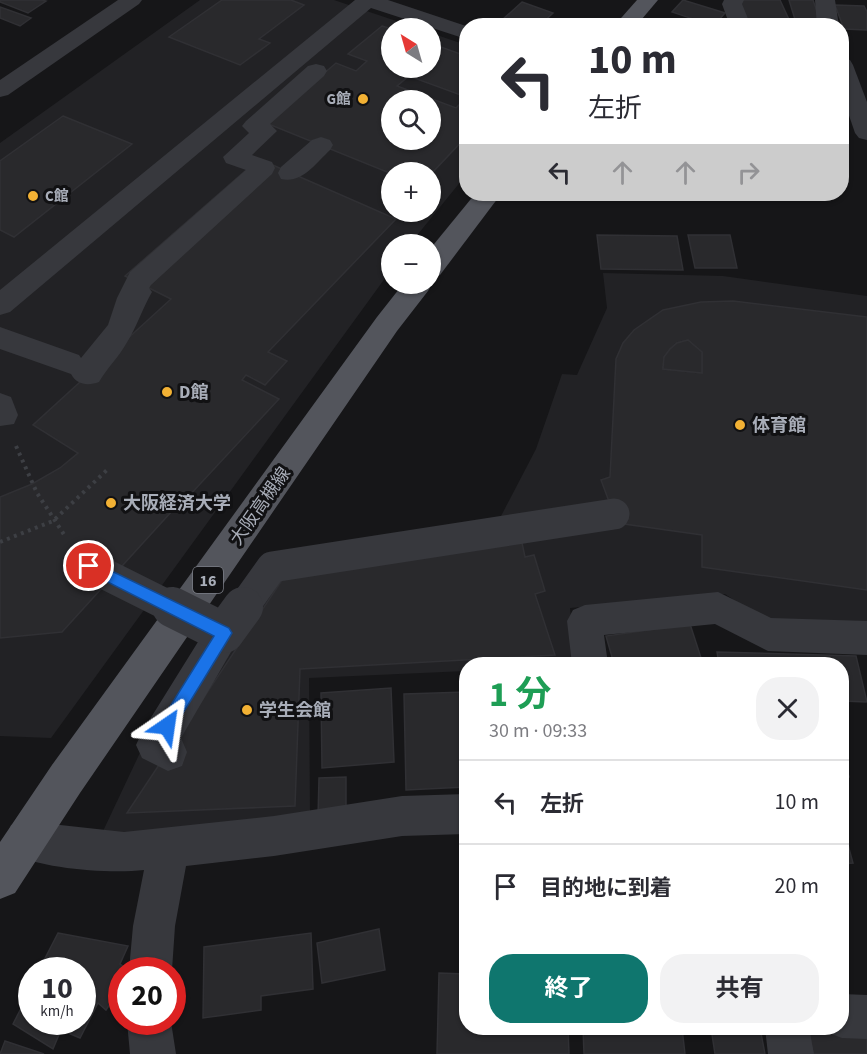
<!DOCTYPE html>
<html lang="ja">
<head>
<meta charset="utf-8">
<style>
	:root { --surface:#fff; --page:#f2f2f3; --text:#2b2b33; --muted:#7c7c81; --line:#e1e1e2; --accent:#0f766e }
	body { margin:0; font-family:"Source Sans 3","Noto Sans JP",sans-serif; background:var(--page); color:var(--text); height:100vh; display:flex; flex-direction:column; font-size:22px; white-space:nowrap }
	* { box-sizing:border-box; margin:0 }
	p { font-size:20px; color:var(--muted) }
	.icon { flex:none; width:33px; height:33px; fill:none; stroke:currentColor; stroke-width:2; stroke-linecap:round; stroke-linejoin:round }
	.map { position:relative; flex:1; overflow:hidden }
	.details { position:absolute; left:459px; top:657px; width:390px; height:378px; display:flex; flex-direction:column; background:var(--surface); border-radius:24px; box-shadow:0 2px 4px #0004 }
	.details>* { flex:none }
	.guide { position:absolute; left:459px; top:18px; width:390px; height:183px; border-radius:24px; box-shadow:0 2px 4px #0004; background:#fff; color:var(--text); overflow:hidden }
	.needle { width:39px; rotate:323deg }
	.fabs { position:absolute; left:381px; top:18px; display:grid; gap:12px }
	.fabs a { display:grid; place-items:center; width:60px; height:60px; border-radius:50%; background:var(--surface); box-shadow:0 2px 4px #0004; font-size:30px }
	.speed { position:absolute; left:18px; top:957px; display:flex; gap:12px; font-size:30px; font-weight:700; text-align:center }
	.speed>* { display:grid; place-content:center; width:78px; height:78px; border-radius:50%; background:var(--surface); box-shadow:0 2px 4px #0004; line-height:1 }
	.speed small { font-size:15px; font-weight:400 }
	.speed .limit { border:9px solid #d22; background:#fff; color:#111 }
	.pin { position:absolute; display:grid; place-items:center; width:51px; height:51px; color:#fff; margin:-26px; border:3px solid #fff; border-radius:50%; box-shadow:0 2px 6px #0007 }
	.me { position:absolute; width:66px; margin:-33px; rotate:32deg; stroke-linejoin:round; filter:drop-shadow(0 0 4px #0008) }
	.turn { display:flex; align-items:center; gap:21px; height:126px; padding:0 30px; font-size:27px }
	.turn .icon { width:78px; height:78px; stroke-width:2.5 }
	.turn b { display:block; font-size:42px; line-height:51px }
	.lanes { display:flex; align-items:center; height:57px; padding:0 30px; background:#0003; justify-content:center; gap:30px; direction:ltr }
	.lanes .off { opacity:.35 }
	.round { display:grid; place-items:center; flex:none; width:63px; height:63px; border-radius:24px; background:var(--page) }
	.summary { display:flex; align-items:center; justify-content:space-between; height:102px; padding:0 30px }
	h1 { font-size:36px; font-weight:700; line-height:45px; color:#1e9e55 }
	.cta { display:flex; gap:12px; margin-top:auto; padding:12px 30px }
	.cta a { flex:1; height:69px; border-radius:24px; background:var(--accent); color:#fff; font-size:24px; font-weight:700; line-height:69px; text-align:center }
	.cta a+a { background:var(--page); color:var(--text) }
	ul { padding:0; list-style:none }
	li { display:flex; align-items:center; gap:18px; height:84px; padding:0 30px; border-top:2px solid var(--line) }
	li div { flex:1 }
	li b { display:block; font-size:22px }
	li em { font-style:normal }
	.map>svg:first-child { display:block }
</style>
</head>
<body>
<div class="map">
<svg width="867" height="1054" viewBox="0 0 867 1054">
	<rect width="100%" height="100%" fill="#161618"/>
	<g fill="#222225" fill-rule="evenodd">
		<path d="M200,0h134l83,28h-25v40h38l1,-35 35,12v130l-56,69h-18l-1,26 -340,468 -51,-2v-593zM392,100h38v40h-38zM392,172h38v40h-38z"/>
		<path d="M603,273l120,3 144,20v334l-98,-6 -44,-30 -155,14 5,56h-109v7l-157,7 1,139 -214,29 66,-140 104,-152 234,-36 36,-69 26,-75 15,1 30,-67z"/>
	</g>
	<g fill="#29292c" stroke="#303034" stroke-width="1.5" fill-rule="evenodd">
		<path d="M0,0h42l4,1 -18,12 -28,-11z"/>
		<path d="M222,0h69l13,5 -45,34 11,4 -30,22 -71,-28z"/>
		<path d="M683,0l42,13 -11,13 -42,-14z"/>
		<path d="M743,0h37l12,26h-44l-9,-19z"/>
		<path d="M789,0h24l9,26h-25z"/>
		<path d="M522,2l31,11 -14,13h-24l-14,-5z"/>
		<path d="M835,5l29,1 3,6v18l-23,-1z"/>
		<path d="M0,7l31,11 -11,8 -20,-8z"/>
		<path d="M382,26l10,3v39h38v-25l36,13v41l-57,-21 -12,10 59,22 10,-10v39l-36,38v-3l-38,2 -126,-51 70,-60 20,8 11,-10 -19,-7zM392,100h38v40h-38z"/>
		<path d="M63,116l69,28 -118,93 -14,-7v-69z"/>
		<path d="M259,159l137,60 -128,133 19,9 -22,24 -19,-10 -4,5 37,19 -104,112 -2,-1 -111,122 -62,6v-141l32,-13 28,-16 18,-15 -45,-28 138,-126 -46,-23z"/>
		<path d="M784,194h51l1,4 -50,1z"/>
		<path d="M597,235l80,1 6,34 -82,-1z"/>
		<path d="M688,235h42l7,33h-42z"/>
		<path d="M733,301l134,16v273l-165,-23v-32l-85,-12 -16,-43 9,-3 6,-118 7,-16 11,-13 29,-20 38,-8zM688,340l14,12v21l-39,-4 1,-12 6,-8 7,-6z"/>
		<path d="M688,340l14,12v21l-39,-4 1,-12 6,-8 7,-6z"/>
		<path d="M521,538l4,19 9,-2 11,36 -10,3 20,61 -255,14 -5,137 -168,7 159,-239z"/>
		<path d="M690,624l13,40h-89l-8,-28z"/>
		<path d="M717,652l139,4 11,46 -25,-1v-37h-123z"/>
		<path d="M391,688l3,74 -72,6 -1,-75z"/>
		<path d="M466,692v95l-60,3 -2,-96z"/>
		<path d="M842,753l7,24 -7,1z"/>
		<path d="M346,777v38l-28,2 1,-39z"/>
		<path d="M842,823l11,40 -11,1z"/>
		<path d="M379,929l6,41 -63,13 -5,-40z"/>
		<path d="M58,933l70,13 -8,18 9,6h-7v16l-16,24 -8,-7 -18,35 -19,-8 -8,19 -40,-25 19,-37v35h50v-52h-43z"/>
		<path d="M311,933l2,56 -52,7v14l-58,8 1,-71z"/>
		<path d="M439,973l27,1v54h102l1,26h-132z"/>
		<path d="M583,1028h99l3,26h-101z"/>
		<path d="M711,1028h49l5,26h-50z"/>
		<path d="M809,1031l58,3v20h-54z"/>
		<path d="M5,1041l39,13h-44z"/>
	</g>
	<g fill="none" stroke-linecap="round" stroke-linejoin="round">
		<g stroke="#3d3f44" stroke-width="4" stroke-dasharray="3 4.5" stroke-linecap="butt">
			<path d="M16,446l21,47 28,43"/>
			<path d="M0,542l53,-21 54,-51"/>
		</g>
		<g fill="#37383d" fill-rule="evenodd">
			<path d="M118,0h24l-3,4 -131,91 -8,2v-17z"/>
			<path d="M355,0h33l78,26v13l-95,-31 -361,304 -10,3v-25z"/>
			<path d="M724,0h20l-2,4 9,22h-21l-8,-22z"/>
			<path d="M815,0h20l4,26h-22z"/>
			<path d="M842,58l8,2 3,5 14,37v38l-8,-2 -4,-5 -13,-38z"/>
			<path d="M316,64l8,2 3,5 -3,5 -54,48 7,7 -25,24 20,7 3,6 -3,6 -121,111 -2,3 3,4c-10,17 -15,35 -26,52 -8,14 -19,24 -27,38 -11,4 -22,3 -28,-8l-71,-25v-22l79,28 2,3 27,-33 9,-27 13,-26 116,-102 -20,-7 -3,-6 26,-24 -7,-7 4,-5 62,-55z"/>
			<path d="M321,137l9,3 3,5 -3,5c-14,13 -28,34 -49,29l-3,-6 3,-6 31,-27z"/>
			<path d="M0,393l11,4 7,18 -4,9 -14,2z"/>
			<path d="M718,592l53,26 96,3v34l-99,-4 -53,-27 -111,11 4,29h-36l-5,-43 6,-11 12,-5z"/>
			<path d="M224,616l13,5 5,12 -61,105 6,14 -5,14 -14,5 -26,-13 -6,-13 6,-13 69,-111z"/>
			<path d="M466,794v40l-64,2 -128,20 -88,10 -11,60 -3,44h-43l4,-44 11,-56c-34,4 -103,-1 -133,-17l-6,-14 6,-14 14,-6 8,3 91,10 150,-16 128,-20z"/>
			<path d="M842,994l25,1v44l-25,-1 -16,-6 -1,-4h17z"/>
			<path d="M127,1022h44l5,32h-46z"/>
			<path d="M765,1028h44l5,26h-46z"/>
		</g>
		<g fill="#53555c" fill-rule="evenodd">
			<path d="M637,0h21l-22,26h-22z"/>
			<path d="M475,194h26l-61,81 -10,2v-28z"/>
			<path d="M430,282l2,2 -4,7 -31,40 -317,462 -65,100 -15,6v-57l52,-77 325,-448 26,-33z"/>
		</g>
		<g stroke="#37383d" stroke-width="31">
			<path d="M89,566l86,43"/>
			<path d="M242,609l30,-42 342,-53"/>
		</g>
		<path stroke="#37383d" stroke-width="40" d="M172,607l52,26 19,-26"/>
	</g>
	<path fill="#1a73e8" stroke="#114b97" stroke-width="1.5" d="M89,560l140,68 3,5 -3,5 -57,93 -5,3 -6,-3 -2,-5 2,-5 53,-85 -130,-66 -2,-4 2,-4z"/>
	<g fill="#f2b134" stroke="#111113" stroke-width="2">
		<circle cx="363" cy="99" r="6"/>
		<circle cx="33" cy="196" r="6"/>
		<circle cx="167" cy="392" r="6"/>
		<circle cx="740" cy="425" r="6"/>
		<circle cx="111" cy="503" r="6"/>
		<circle cx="247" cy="710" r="6"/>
	</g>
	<g text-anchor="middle" stroke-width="6" stroke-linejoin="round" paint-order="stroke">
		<g font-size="15" font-weight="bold" fill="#a8adb8" stroke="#111113" text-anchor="end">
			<text x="351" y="104">G館</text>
			<text x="45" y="201" text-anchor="start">C館</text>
		</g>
		<rect fill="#111113" stroke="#7b7e86" stroke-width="1.5" x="193" y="567" width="30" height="26" rx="4.5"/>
		<g font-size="16" font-weight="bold" fill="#a8adb8">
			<text x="208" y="586">16</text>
		</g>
		<g font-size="18" font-weight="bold" fill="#a8adb8" stroke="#111113" text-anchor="start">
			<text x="179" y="398">D館</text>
			<text x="752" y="431">体育館</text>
			<text x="123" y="509">大阪経済大学</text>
			<text x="259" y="716">学生会館</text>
		</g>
		<g font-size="18" fill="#a8adb8" stroke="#111113">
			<text transform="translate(260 506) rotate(-55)" y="6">大阪高槻線</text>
		</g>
	</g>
</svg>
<div class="fabs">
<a><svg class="needle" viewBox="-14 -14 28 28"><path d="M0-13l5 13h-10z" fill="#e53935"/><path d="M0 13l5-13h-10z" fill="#7c7c81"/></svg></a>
<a><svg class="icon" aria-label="search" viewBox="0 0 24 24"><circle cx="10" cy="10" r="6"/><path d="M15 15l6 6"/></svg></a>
<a>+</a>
<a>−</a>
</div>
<div class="speed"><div>10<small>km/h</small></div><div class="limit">20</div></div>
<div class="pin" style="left:89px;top:566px;background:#d93025"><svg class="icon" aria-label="arrive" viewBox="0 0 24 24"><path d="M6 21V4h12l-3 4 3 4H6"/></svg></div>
<svg class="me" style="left:167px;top:726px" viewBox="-20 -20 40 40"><path d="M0-17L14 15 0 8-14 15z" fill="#1a73e8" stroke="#fff" stroke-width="4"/></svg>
<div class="guide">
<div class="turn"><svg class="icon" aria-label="left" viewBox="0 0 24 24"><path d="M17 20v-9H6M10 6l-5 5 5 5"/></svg><div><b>10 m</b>左折</div></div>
<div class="lanes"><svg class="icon" aria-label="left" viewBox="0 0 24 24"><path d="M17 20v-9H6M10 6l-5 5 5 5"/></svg><svg class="icon off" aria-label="ahead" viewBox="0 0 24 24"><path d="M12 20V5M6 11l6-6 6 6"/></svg><svg class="icon off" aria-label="ahead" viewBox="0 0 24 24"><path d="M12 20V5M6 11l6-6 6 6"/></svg><svg class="icon off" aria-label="right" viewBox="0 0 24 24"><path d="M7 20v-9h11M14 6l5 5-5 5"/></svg></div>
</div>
<section class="details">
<div class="summary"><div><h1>1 分</h1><p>30 m · 09:33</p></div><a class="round"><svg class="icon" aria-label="close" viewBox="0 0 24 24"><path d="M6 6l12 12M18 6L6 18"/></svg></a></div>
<ul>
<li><svg class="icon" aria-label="left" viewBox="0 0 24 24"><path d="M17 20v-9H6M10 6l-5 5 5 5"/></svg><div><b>左折</b></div><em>10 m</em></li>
<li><svg class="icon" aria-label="arrive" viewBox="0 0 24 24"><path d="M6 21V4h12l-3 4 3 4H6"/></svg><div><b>目的地に到着</b></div><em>20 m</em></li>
</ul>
<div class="cta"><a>終了</a><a>共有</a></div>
</section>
</div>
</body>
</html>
